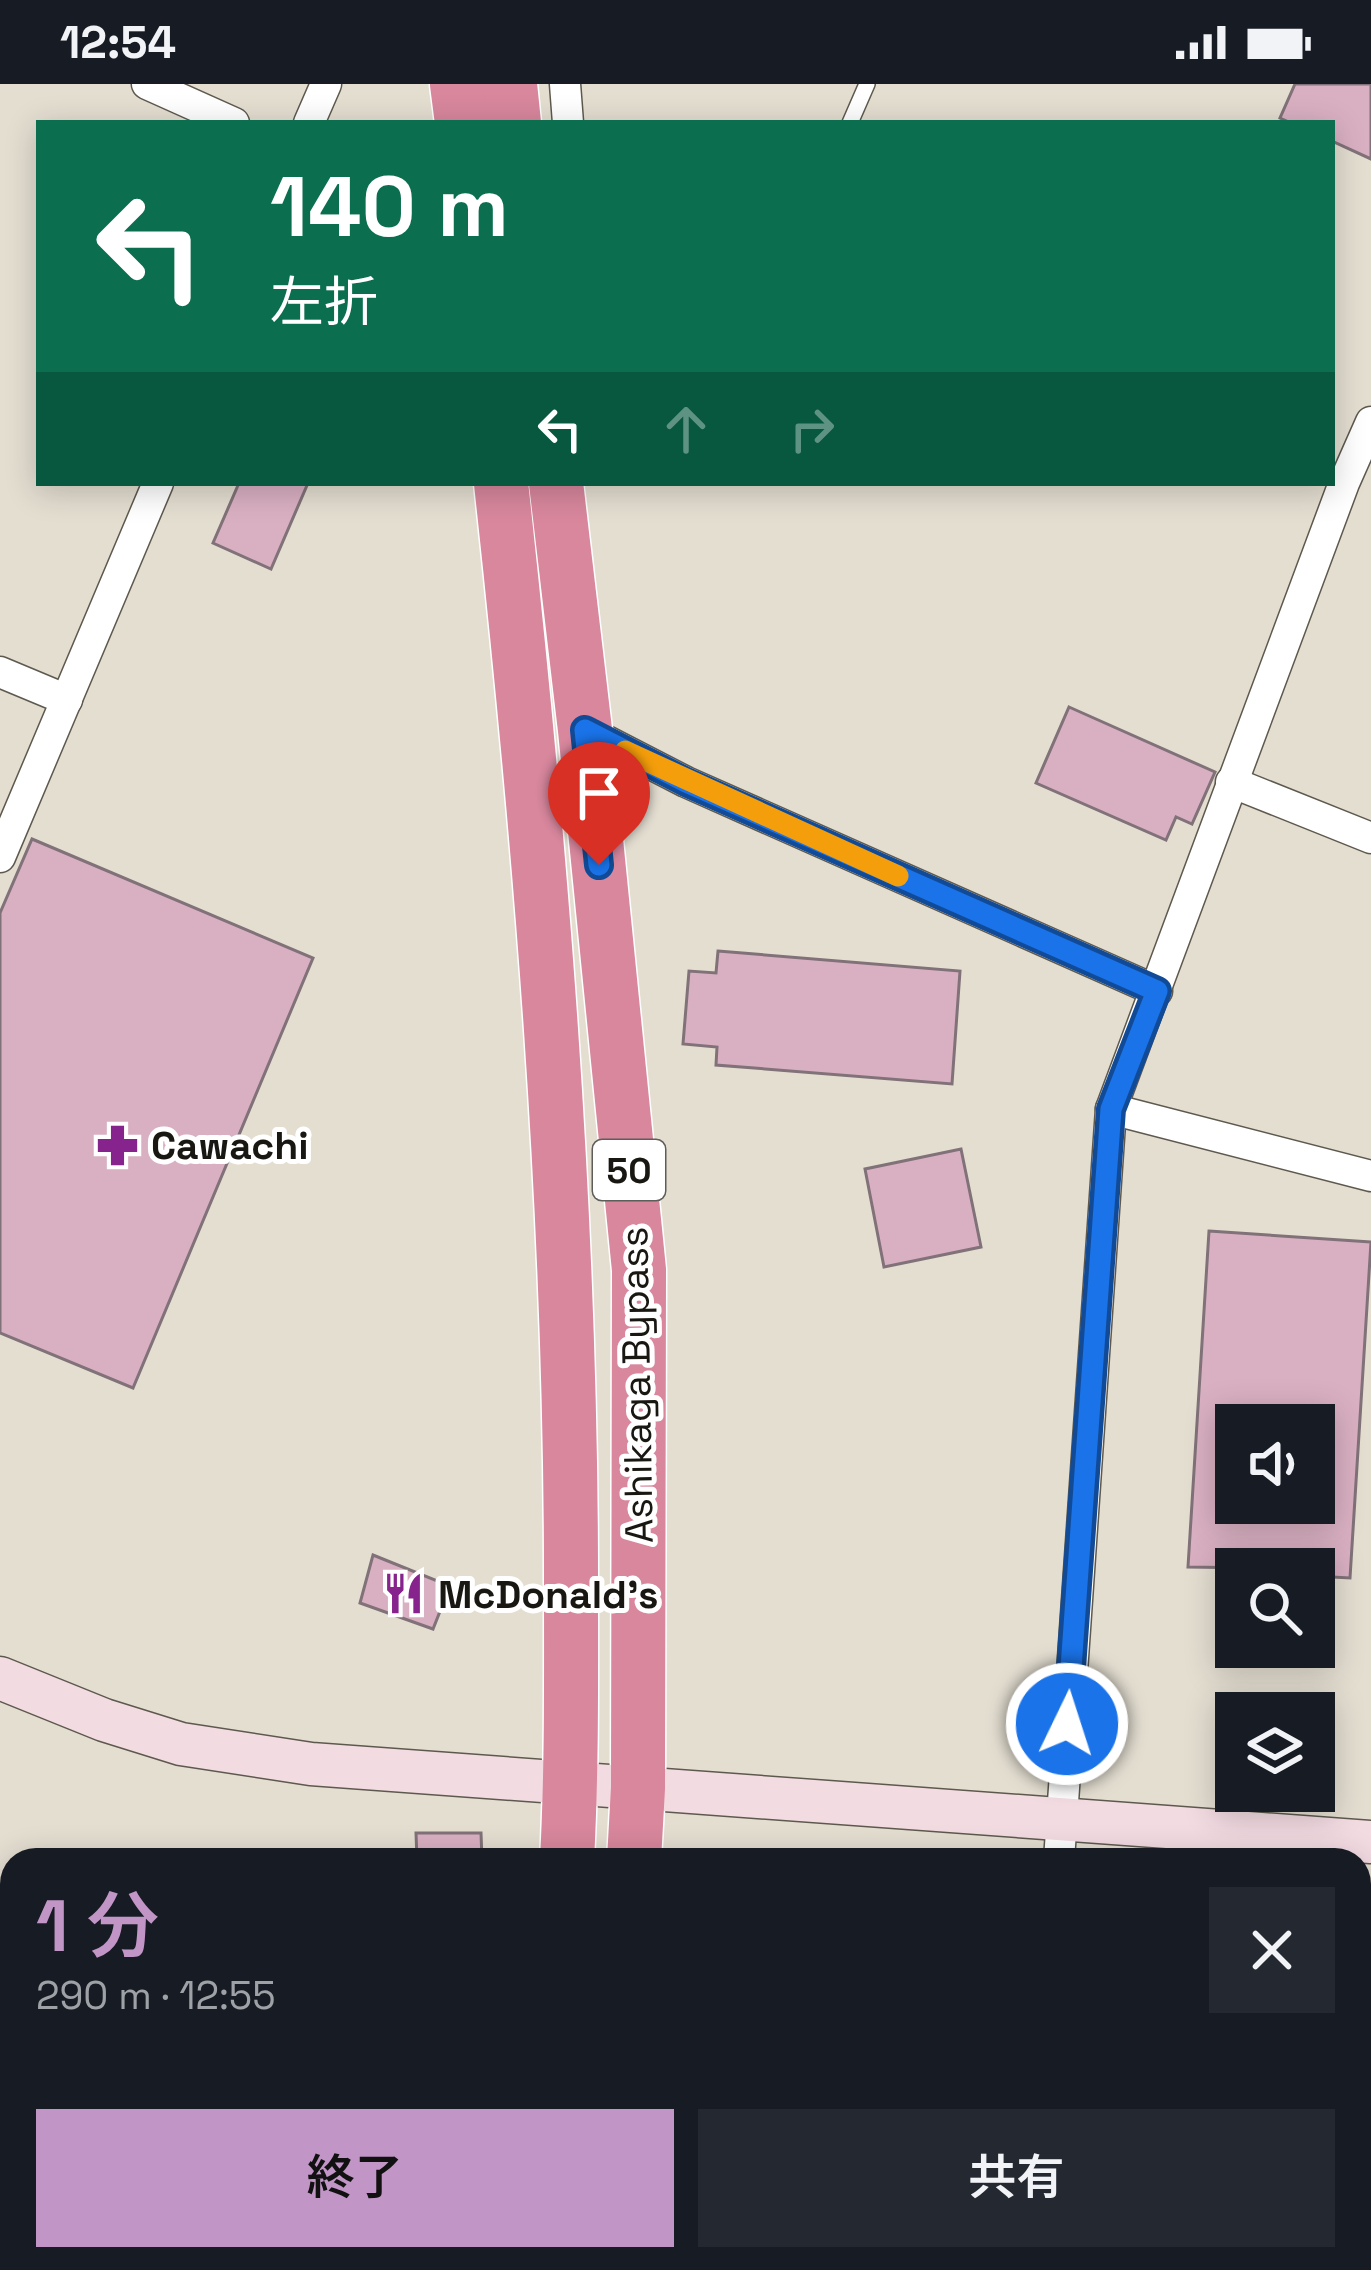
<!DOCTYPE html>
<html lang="ja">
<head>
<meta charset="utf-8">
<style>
	:root { --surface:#171b24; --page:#242831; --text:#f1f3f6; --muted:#9ea1a6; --accent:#c195c6 }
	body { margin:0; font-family:"Space Grotesk","Noto Sans JP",sans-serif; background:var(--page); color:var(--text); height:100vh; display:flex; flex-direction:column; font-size:45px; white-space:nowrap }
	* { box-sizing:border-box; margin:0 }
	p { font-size:39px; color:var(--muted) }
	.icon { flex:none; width:66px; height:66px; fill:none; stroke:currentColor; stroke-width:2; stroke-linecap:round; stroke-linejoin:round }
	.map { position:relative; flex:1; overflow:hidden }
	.side { position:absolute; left:0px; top:1764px; width:1371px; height:423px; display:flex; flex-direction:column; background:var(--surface); border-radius:36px 36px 0 0; box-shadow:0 6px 30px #0003 }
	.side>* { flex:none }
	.banner { position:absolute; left:36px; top:36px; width:1299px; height:366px; border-radius:0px; box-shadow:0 6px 30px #0003; background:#0b6e4f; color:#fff; overflow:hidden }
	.fabs { position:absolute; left:1215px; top:1320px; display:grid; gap:24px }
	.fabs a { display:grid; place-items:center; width:120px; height:120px; border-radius:0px; background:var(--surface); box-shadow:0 6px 30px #0003; font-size:60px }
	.pin { position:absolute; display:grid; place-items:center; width:102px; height:102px; color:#fff; margin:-123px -51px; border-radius:50% 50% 50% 0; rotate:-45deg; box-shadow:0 0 12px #0007 }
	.pin .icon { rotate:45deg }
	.me { position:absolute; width:132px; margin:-66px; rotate:4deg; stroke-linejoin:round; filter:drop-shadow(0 0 9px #0008) }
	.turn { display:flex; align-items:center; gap:42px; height:252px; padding:0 36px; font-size:54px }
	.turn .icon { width:156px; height:156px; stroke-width:2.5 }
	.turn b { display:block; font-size:84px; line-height:102px }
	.lanes { display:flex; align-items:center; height:114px; padding:0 36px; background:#0003; justify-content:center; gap:60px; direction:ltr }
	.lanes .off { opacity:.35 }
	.round { display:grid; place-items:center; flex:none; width:126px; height:126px; border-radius:0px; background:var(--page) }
	.headline { display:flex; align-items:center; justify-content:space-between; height:204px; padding:0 36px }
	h1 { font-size:72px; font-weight:600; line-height:90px; color:var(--accent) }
	.button { display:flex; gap:24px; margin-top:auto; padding:24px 36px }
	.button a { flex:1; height:138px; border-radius:0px; background:var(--accent); color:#111; font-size:48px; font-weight:600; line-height:138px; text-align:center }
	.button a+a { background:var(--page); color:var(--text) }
	.status { display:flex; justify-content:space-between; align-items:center; height:84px; padding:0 60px; background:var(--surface); direction:ltr }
	.status svg { height:33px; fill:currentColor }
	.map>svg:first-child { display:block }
</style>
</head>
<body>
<div class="status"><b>12:54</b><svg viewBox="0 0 49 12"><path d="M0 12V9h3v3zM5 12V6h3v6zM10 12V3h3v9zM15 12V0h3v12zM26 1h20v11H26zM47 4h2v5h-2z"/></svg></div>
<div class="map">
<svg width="1371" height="2186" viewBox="0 0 1371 2186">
	<rect width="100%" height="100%" fill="#e4ded1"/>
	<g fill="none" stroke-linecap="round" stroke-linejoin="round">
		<path stroke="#7b8cad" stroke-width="10" d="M503,2186l1,-11"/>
	</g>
	<g fill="#d9b0c2" stroke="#807278" stroke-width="3" fill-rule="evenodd">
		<path d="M1295,0h76v75l-39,-18v-18h-41l-11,-5z"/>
		<path d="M239,399h69l-37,86 -58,-26z"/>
		<path d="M1069,623l146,65 -23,52 -16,-7 -10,23 -130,-57z"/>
		<path d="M32,755l281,119 -180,430 -133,-55v-420z"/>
		<path d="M718,867l242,20 -8,113 -236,-19 1,-18 -34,-3 6,-73 27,2z"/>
		<path d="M961,1065l20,98 -97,20 -19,-98z"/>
		<path d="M1209,1147l162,11 -21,336 -36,-2v-7l-126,-2zM1236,1341h78v78h-78z"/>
		<path d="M373,1471l77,31 -17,43 -73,-26z"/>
		<path d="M416,1749h65l1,27h-65z"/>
	</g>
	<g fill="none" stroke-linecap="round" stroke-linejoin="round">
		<defs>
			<path id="lane" d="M850,39l17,-39"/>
			<g id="street">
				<path d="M147,0l87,39"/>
				<path d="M565,0l3,39"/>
				<path d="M309,39l17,-39"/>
				<path d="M0,588l67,28"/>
				<path d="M585,646l101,52 471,209"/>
				<path d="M1231,698l140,56"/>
				<path d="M0,773l158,-374"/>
				<path d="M1111,1025l260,67"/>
				<path d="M1059,1776l52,-751 233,-626 27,-61"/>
				<path d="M0,1843l12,20"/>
				<path d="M1359,2008l12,6"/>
				<path d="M197,2175l7,11"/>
				<path d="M92,2186l19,-11"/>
				<path d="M971,2186l3,-11"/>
			</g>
			<path id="secondary" d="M0,1594l104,42 77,24 130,20 1060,78"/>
			<g id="highway">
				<path d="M457,0l5,39"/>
				<path d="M510,0l4,39"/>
				<path d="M501,399c40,364 70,729 70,1096 0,94 1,187 -4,281"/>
				<path d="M556,399l29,247 54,540 -1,518 -4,72"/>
				<path d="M545,2186l1,-11"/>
				<path d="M611,2186l1,-11"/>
			</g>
		</defs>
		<use href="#lane" stroke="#5e594e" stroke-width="18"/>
		<use href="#street" stroke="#5e594e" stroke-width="33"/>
		<use href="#secondary" stroke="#5e594e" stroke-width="45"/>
		<use href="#highway" stroke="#fff" stroke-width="57"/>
		<use href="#lane" stroke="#fff" stroke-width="15"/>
		<use href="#street" stroke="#fff" stroke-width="30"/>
		<use href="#secondary" stroke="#f3dbe2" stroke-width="42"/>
		<use href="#highway" stroke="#d8879d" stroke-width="54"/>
	</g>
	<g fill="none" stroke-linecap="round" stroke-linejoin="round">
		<defs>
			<path id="route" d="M599,781l-14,-135 101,52 471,209 -46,118 -44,615"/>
		</defs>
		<use href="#route" stroke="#114b97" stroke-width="30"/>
		<use href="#route" stroke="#1a73e8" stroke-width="21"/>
		<path stroke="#f59e0b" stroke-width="21" d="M625,667l273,125"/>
	</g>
	<defs>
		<symbol id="pharmacy-bare" viewBox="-9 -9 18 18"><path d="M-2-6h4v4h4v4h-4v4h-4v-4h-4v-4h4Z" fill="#86238c" stroke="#fff" stroke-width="2.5" paint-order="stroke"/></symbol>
		<symbol id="restaurant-bare" viewBox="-9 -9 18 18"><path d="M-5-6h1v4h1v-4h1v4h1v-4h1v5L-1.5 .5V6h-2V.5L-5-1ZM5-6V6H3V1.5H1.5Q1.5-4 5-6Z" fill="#86238c" stroke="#fff" stroke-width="2.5" paint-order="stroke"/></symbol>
	</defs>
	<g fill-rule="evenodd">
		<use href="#pharmacy-bare" x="88" y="1032" width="59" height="59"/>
		<use href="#restaurant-bare" x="374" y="1480" width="59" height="59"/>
	</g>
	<g text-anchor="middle" stroke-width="10" stroke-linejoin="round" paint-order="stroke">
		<rect fill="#fff" stroke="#5e5d59" stroke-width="3" x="593" y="1056" width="72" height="60" rx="9"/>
		<g font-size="36" font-weight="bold" fill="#191712">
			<text x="629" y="1099">50</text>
		</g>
		<g font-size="39" font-weight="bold" fill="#191712" stroke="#fff" text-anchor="start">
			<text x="151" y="1075">Cawachi</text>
			<text x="438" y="1524">McDonald's</text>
		</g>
		<g font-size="39" fill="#191712" stroke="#fff">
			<text transform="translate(636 1301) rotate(-91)" y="14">Ashikaga Bypass</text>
		</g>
	</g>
</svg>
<div class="fabs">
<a><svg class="icon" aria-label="sound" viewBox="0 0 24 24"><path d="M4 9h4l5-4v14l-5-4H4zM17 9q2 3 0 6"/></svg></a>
<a><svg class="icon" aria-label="search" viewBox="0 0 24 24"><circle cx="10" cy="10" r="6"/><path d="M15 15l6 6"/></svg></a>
<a><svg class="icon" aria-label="layers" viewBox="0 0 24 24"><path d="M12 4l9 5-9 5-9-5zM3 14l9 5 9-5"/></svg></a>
</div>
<div class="pin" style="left:599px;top:781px;background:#d93025"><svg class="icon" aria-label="arrive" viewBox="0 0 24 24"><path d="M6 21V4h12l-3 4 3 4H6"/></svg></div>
<svg class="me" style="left:1067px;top:1640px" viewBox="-20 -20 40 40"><circle r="17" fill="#1a73e8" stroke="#fff" stroke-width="3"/><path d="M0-11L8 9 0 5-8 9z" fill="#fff"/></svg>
<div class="banner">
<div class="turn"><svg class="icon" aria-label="left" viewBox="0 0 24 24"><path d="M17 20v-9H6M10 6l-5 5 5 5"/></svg><div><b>140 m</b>左折</div></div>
<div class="lanes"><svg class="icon" aria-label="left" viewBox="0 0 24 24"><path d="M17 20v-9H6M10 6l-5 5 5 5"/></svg><svg class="icon off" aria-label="ahead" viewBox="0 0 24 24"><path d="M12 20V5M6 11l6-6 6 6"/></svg><svg class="icon off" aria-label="right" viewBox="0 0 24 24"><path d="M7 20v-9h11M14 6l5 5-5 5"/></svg></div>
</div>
<section class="side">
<div class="headline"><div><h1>1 分</h1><p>290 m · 12:55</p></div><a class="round"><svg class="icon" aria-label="close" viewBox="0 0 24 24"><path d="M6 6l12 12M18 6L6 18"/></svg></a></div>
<div class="button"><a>終了</a><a>共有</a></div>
</section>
</div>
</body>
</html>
